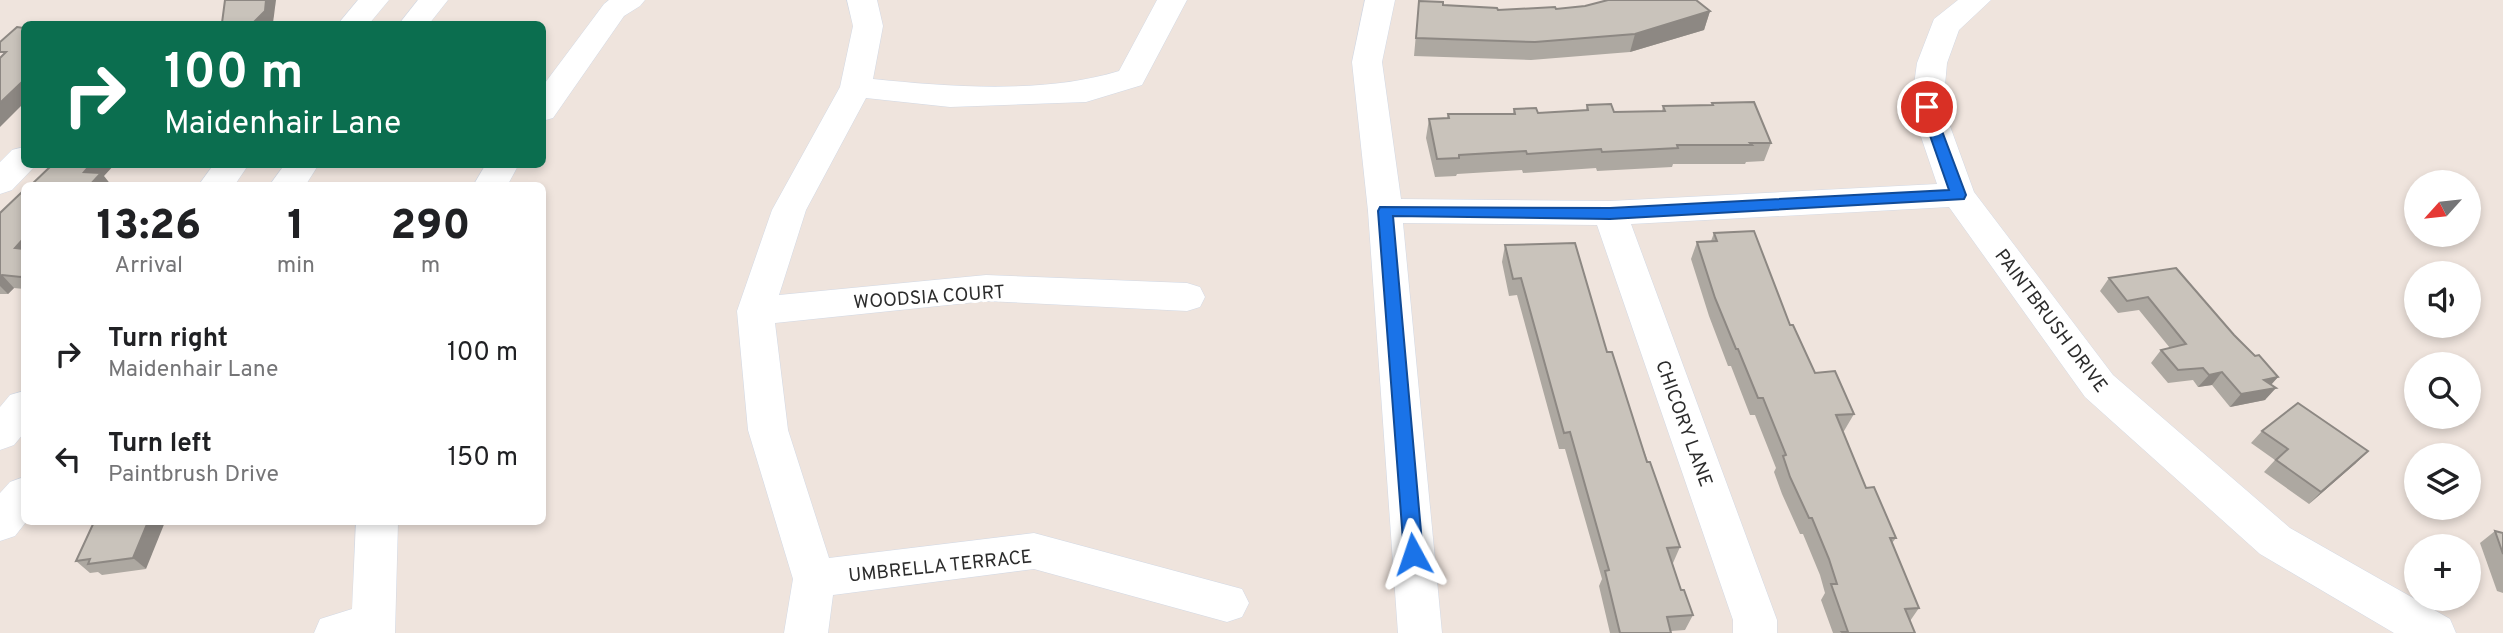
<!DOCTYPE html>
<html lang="en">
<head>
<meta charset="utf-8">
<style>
	:root { --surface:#fff; --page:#f6f6f6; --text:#202124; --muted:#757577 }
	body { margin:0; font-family:Overpass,sans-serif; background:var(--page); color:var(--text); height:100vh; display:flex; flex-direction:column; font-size:26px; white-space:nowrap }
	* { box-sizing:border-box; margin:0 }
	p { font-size:23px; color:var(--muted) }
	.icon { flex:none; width:38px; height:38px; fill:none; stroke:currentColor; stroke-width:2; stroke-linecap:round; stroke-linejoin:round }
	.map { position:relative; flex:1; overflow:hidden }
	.side { position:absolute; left:21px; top:182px; width:525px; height:343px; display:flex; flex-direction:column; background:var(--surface); border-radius:10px; box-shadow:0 4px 10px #0003 }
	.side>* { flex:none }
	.hud { position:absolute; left:21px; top:21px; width:525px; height:147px; border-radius:10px; box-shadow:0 4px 10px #0003; background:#0b6e4f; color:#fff; overflow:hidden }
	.needle { width:46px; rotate:243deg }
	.tools { position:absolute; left:2404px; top:170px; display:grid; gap:14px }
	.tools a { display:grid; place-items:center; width:77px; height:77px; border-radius:50%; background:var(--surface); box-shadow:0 4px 10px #0003; font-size:35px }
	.pin { position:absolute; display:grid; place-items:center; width:60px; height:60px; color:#fff; margin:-30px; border:4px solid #fff; border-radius:50%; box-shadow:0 2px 7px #0007 }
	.me { position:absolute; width:77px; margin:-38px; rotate:355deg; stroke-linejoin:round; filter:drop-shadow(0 0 5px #0008) }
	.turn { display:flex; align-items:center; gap:24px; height:147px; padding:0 28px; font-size:32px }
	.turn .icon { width:91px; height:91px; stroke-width:2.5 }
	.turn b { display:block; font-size:49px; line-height:60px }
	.eta { display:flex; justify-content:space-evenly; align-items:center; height:119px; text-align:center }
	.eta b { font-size:42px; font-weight:800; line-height:49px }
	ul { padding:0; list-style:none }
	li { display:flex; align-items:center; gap:21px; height:105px; padding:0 28px }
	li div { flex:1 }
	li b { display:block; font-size:26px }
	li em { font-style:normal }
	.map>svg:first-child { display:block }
</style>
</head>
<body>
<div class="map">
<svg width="2503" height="633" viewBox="0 0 2503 633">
	<rect width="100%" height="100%" fill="#efe4dd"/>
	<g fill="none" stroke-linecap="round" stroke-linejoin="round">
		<defs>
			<g id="minor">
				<path d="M358,0h31l-20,24h-31z"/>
				<path d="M418,0h30l-19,24h-30z"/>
				<path d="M609,0h36l-5,6 -16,10 -71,102 -11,3v-34l62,-83z"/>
				<path d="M847,0h30l6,26 -10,53c78,8 171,15 246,-8l38,-71h30l-45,85 -56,17 -136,5 -84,-9 -60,112 -27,85 207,-20 201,8 13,4 5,10 -5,10 -13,4 -201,-10 -211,22 13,107 41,128 205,-25 208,56 7,14 -7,14 -15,5 -193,-53 -201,26 -5,38h-44l9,-54 -45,-149 -11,-119 35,-101 68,-123 13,-61z"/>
				<path d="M1365,0h30l-13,62 19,137 209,2 327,-17 -26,-77 6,-44 17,-44 24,-19h33l-32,30 -12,33 -4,44 31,85 139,183 177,153 160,91 6,14h-62l-134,-79 -175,-157 -136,-190 -318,17 146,396v13h-44v-13l-136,-395 -194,-2 39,410h-44l-30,-422 -16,-149z"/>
				<path d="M24,147v17h13l-25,26 -12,4v-32l12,-12z"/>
				<path d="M214,164h35l-15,22h-36z"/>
				<path d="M285,164h34l-14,22h-36z"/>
				<path d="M486,164h33l-12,22h-34z"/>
				<path d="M24,391v42l-10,12 -14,5v-43l10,-12z"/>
				<path d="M24,477l2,45 -11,14 -15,5v-48l10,-11z"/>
				<path d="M356,522h42l-3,111h-81l6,-14 32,-10z"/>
			</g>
		</defs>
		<use href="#minor" stroke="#d2d9e5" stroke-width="1"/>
		<use href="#minor" fill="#fff" fill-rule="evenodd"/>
	</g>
	<g fill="#ada8a1">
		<path d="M1419,1l24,4 55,5 212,1 -6,19 -74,22 -99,8 -117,-4z"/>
		<path d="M1712,103l59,40 -7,18 -18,1 -1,2h-72l-1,3 -75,4 -1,-3 -73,5 -1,-3 -65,4 -1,2 -21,1 -9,-39 3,-19 18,-1 1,-4h65l1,-5 24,4 48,-3 1,-5 27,7 48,-1 1,-5 49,-1z"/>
		<path d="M24,190v99l-10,-1 -6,6h-8v-81z"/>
		<path d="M1714,233l76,92 25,48 39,41 -10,17h-2l24,57 30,50 -4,5 27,65 -9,13 5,12h-82l-12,-33 4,-7 -5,-18 -17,-41h-3l-18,-40 -8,-22 2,-4 -21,-53h-5l-19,-49h-3l-19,-50 -18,-57 6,-17 14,-1z"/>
		<path d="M1505,245l102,107 73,195 -7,16h-1l9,27 12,25 -8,15 -14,1v2h-61l-11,-47 3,-7 -37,-130h-6l-42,-154 -8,1 -7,-34z"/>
		<path d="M2109,278l125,57 44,42 -7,8 -6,15 -35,7 -18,-22 -14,2 -5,-7 -25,3 -17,-20 10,-13 9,-2 -31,-38 -21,3 -18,-22z"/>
		<path d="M2262,431l94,32 -47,41 -45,-32 11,-12 -24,-17z"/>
		<path d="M94,522l52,47 -44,6 -4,-3 -8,1 -14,-12z"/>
		<path d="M2495,531l8,2v60l-6,-2 -17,-48z"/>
	</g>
	<g fill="#8d8883">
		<path d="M266,0h10l-3,23 -1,1h-20z"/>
		<path d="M1710,11l-6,19 -74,22 5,-18z"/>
		<path d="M24,80v23l-24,24v-24z"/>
		<path d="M91,164h24l-11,12 8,10h-23l-5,-14z"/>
		<path d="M24,238v19l-9,-9z"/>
		<path d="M2,275l12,13 -6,6 -8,-8v-9z"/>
		<path d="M2222,372l-10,13 -14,2 11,-12z"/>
		<path d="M2278,377l-11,12 9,-1 -11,12 -35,7 11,-13 23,-14z"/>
		<path d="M2368,451l-12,12 -47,41 12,-12z"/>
		<path d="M148,522h17l-19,47 -13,-11z"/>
	</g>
	<g fill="#c9c3bb" stroke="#8d8883" stroke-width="2">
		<path d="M225,0h41l-1,11 -13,13h-48l3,-2 15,1z"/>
		<path d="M1608,0h88l14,11 -75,23 -100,8 -119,-4 3,-37 24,1v3l54,3 1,2 57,-3 1,2 29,-3z"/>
		<path d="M17,27l7,1v52l-24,23v-45l6,-6h-6v-10z"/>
		<path d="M1754,102l17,41h-21l2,2h-75l1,3 -76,4 -1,-3 -74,5 -1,-3 -67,4v3l-22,1 -8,-40 20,-1 -1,-4h67l-1,-5 22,-1 2,5 50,-3 -1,-5 24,-1 3,8 51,-1 -2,-5 50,-1 -1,-2z"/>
		<path d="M53,164h38l-7,8 17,1 -12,13h-59z"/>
		<path d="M24,190v48l-9,10 9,1v25l-3,3 -19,-2 -2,2v-64z"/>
		<path d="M1754,231l36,94h3l22,48 20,-2 19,43 -18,1 30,73 8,-1 22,51h-6l29,70 -14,1 10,24h-72l-1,-1h6l-17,-48h6l-8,-25 -17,-41h-3l-19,-41 -7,-21 3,-1 -23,-57h-5l-20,-49h-2l-21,-51 -18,-56 20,-1 -3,-8z"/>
		<path d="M1575,243l32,109h5l35,110h3l30,85 -13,1 14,42h3l9,25 -26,2 4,16h-51l-15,-62 4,-1 -39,-138 -6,1 -43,-155 -8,1 -8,-34z"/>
		<path d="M2176,268l58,67 21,21 4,-1 19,22 -14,3 12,8 -35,6 -19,-22 -13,3 -6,-7 -25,2 -17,-20 25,-6 -38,-47 -21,4 -18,-23z"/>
		<path d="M2298,403l70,48 -47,41 -45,-32 12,-11 -26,-18z"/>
		<path d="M94,522h54l-15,36 -45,6 2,-5 -14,2z"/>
		<path d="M2495,531l8,2v21z"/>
	</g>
	<path fill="#1a73e8" stroke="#114b97" stroke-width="2" d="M1927,102l6,5 33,88 -2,4 -354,20 -217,-3 30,338 -3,5 -7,3 -6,-3 -3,-5 -26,-343 2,-4 230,1 339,-18 -29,-83z"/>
	<g text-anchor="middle" stroke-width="6" stroke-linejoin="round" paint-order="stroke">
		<g font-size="19" fill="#2c2c2c" stroke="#fff">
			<text transform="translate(929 296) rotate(-4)" y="7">WOODSIA COURT</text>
			<text transform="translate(2052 320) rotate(53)" y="7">PAINTBRUSH DRIVE</text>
			<text transform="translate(1685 423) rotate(70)" y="7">CHICORY LANE</text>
			<text transform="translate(940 565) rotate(-6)" y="7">UMBRELLA TERRACE</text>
		</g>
	</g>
</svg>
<div class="tools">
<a><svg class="needle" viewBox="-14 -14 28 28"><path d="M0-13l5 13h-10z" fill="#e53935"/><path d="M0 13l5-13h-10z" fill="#757577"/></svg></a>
<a><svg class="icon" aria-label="sound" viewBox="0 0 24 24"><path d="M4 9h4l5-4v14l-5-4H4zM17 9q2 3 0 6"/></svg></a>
<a><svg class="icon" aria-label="search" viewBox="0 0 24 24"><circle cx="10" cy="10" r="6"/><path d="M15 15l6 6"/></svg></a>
<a><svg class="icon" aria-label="layers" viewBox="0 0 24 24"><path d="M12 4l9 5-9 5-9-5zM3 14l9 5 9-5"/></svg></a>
<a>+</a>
</div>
<div class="pin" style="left:1927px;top:107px;background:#d93025"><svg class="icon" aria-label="arrive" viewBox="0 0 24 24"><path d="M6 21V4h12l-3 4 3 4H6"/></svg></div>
<svg class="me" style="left:1413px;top:554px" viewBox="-20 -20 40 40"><path d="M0-17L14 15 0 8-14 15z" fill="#1a73e8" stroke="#fff" stroke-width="4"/></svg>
<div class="hud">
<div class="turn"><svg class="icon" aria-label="right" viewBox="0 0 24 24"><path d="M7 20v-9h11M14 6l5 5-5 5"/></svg><div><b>100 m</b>Maidenhair Lane</div></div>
</div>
<section class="side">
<div class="eta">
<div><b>13:26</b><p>Arrival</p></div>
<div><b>1</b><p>min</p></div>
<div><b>290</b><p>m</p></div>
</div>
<ul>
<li><svg class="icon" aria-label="right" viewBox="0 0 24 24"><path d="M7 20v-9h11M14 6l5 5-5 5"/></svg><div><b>Turn right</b><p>Maidenhair Lane</p></div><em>100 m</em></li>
<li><svg class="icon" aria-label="left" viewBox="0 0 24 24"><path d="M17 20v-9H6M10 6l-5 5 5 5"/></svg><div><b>Turn left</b><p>Paintbrush Drive</p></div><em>150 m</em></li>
</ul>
</section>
</div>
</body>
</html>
